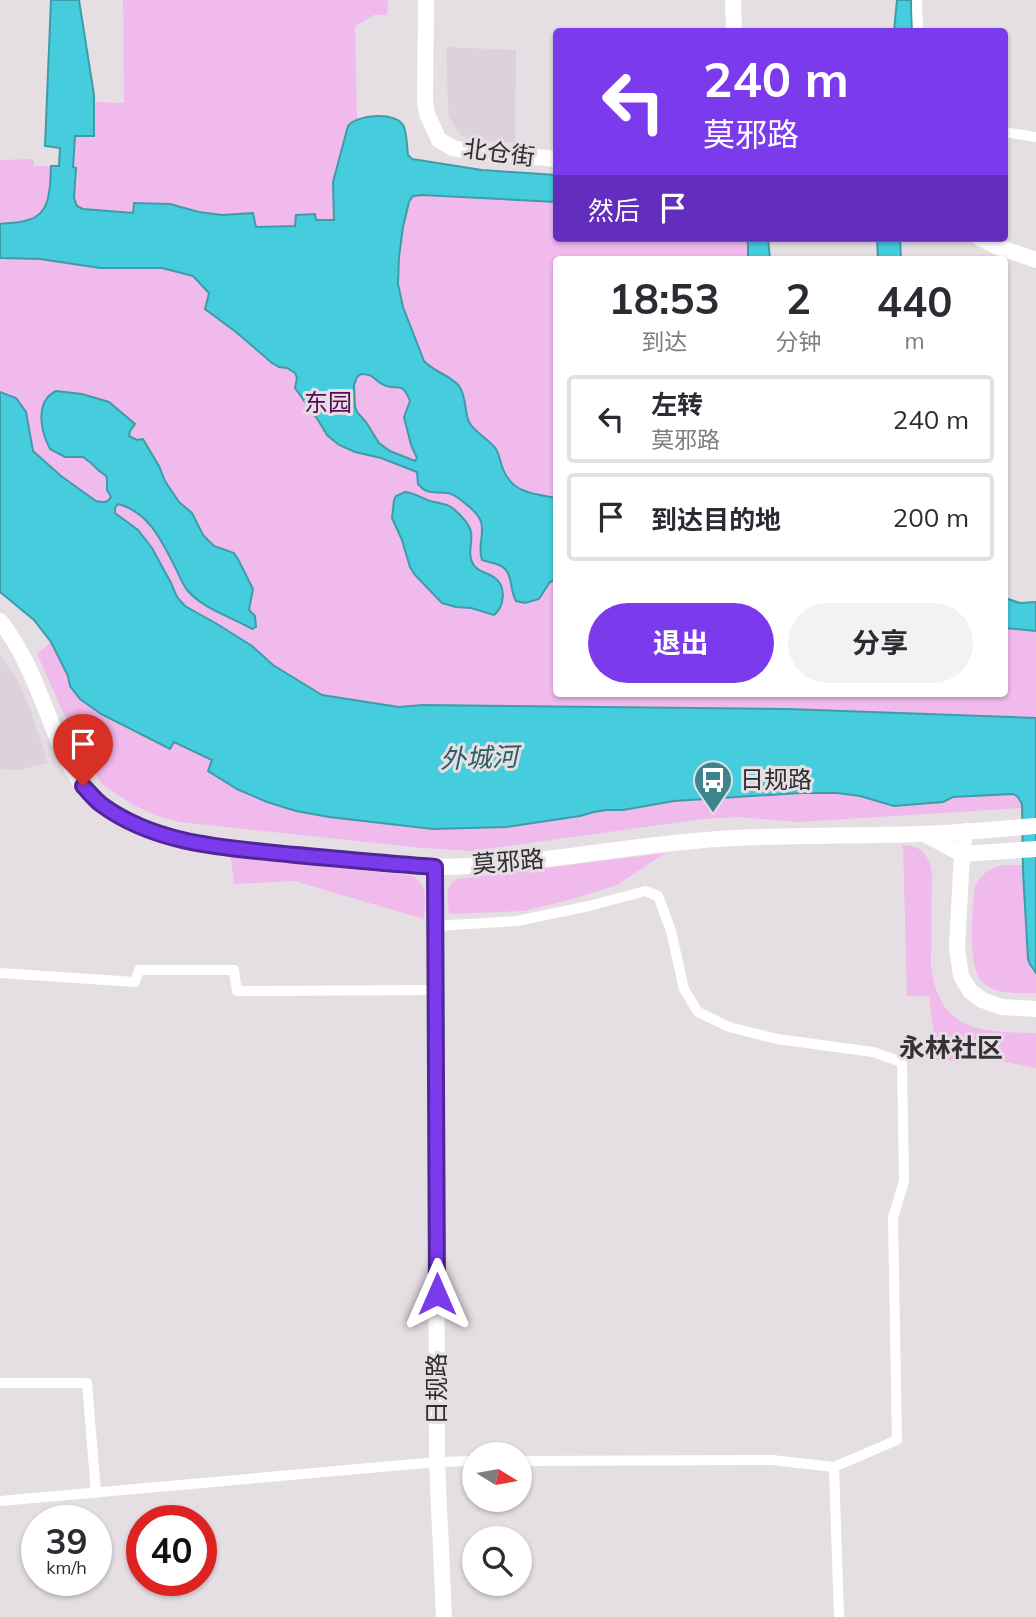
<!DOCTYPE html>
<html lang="zh">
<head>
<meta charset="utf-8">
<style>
	:root { --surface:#fff; --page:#f2f2f3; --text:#2b2b33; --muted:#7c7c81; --line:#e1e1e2; --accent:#7c3aed }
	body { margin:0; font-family:Mulish,"Noto Sans SC",sans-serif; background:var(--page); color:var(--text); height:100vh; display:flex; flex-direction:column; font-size:26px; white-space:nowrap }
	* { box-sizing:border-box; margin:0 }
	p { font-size:23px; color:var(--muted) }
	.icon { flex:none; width:38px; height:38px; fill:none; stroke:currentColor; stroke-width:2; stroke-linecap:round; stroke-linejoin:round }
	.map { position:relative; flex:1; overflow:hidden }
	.panel { position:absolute; left:553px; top:256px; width:455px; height:441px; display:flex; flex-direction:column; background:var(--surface); border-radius:7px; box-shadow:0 2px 5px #0004 }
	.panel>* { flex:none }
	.hud { position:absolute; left:553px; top:28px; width:455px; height:214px; border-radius:7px; box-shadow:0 2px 5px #0004; background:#7c3aed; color:#fff; overflow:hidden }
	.needle { width:46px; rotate:101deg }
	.controls { position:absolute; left:462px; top:1442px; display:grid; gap:14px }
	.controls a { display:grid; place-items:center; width:70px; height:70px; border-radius:50%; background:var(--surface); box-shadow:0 2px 5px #0004; font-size:35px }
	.speed { position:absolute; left:21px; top:1505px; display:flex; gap:14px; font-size:35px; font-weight:700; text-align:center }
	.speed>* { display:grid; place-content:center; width:91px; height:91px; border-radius:50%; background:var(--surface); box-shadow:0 2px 5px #0004; line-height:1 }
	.speed small { font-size:18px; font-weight:400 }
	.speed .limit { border:10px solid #d22; background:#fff; color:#111 }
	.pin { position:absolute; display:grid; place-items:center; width:60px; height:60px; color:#fff; margin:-72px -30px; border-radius:50% 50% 50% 0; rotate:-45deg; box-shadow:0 0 7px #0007 }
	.pin .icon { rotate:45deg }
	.me { position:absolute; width:77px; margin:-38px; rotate:0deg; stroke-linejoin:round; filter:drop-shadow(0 0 5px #0008) }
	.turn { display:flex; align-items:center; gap:24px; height:147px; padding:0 35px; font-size:32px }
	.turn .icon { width:91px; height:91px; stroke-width:2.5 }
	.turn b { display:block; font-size:49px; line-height:60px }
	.then { display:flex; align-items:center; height:66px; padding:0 35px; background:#0003; gap:14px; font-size:26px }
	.eta { display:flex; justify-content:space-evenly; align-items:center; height:119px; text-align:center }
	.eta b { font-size:42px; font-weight:700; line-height:49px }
	.cta { display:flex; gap:14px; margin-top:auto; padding:14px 35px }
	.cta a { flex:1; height:80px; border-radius:42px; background:var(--accent); color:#fff; font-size:28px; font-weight:700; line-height:80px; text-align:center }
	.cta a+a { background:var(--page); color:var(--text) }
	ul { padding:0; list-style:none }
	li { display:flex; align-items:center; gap:21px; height:88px; margin:0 14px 10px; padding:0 21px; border:4px solid var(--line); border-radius:7px }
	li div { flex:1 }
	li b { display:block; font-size:26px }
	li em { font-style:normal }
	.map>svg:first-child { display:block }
</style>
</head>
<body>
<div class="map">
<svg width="1036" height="1617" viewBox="0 0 1036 1617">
	<rect width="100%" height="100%" fill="#e5dfe4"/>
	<g fill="#ddd2dc">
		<path d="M446,47l70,3 -1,93 -43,-3 -11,-5 -4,-5 -8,-13 -1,-10z"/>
		<path d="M0,654l17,25 15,35 16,49 -29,7 -19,-1z"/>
	</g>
	<g fill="#f1baed">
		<path d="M123,0h265l-1,15h-13l-19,11 2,92 65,76 134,8v36h190l2,5v16h-192v434h448l1,-65 31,3v87l-249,-9 -364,-4 -24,2 -77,-12 -49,-30 -21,-19 -67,-40 -8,-9 -6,-14 -19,-35 -14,-18 -77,-54 -17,-14 -11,-11 -7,-39 -10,-14 -16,-6v-134h22l36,4 16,-64 2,-30h-3l2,-32h19v-34l30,1z"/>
		<path d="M34,159v7h17c-1,19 1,48 -23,54 -8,3 -19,3 -28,3v-63z"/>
		<path d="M51,642l17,34 2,10 100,62 4,-6 38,18 -4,12 29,17 30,13 29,9 33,6 104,12 73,-2 74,-11 14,-4 12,-2h17l51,-9 127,-8h36l23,3 21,6h61l10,-5 58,-4c8,3 11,7 12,15l-223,14 -61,-5 -35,2 -231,32 -50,-3 -242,-26 -23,-6 -24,-11 -31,-21 -21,-32 -44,-98z"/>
		<path d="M903,845c19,1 26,10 29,28l-1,92c8,67 49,67 105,68v35l-31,-6 -68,-2 -8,-64h-22z"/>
		<path d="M665,853l-48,32 -48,15 -45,11 -75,3c-1,-12 -5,-28 8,-35z"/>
		<path d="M231,857l179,18c19,8 15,27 14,44l-130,-38 -60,3z"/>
		<path d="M1004,865h19l5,94 2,6 6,8v20c-16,0 -35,2 -49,-7 -22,-14 -14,-72 -13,-95 4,-16 15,-23 30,-26z"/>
	</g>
	<g fill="#45ccdd" stroke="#3e9ca9" stroke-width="2" fill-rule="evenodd">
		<path d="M51,0h28l15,95v41h-19l-2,31 3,1 -2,30 3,8 6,3 50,4 1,-10 36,1 29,8 23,3 31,-2 3,14 39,-1 1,-11 19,-1 1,6h18l-1,-38 15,-56c9,-12 50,-15 56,1 3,8 3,20 4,28l4,4 70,11 74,5v27l-134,-7 -9,1 -4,6 -6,25 -4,30 -1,27 5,23 21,54c10,11 26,14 35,25 8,11 5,25 10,36 6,11 20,17 27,27 4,7 4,13 7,20 9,24 31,25 53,29v81l-6,3 -11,17 -14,4 -9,-2c-7,-11 -2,-30 -17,-36 -5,-2 -11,-3 -17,-5 -5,-13 3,-26 -1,-38 -2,-9 -24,-27 -33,-29 -13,-2 -20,3 -30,-9l-1,-12 -36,-14 -26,-6 -16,-7 -12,-10 -9,-15 -23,-32 2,-10 -2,-5 -8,-5 -8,-1 -7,-4 -36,-31 -31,-23 4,-16 -16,-17 -31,-8h-62l-60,-9 -40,-1v-34c9,-1 20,-1 28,-4 24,-6 22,-35 23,-54h8l1,-18 -15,-2zM361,374c15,1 10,4 21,10 14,9 19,-6 28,17l-6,16 7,28 6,13 -2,3 -25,-10 -11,-8 -13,-21 -9,-10 -2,-6 -1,-21 3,-8z"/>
		<path d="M897,0h14l1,31h-18z"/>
		<path d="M746,238h22l2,21h-22v-15z"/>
		<path d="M877,238h23l1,21h-23z"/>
		<path d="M56,391l26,3 27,8 26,22 -5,7 -1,5 8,4 6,-1 16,27 6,15 14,21 13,11 11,22 11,11 20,7 4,6 15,30 -4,21 6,6 1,11 -4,2c-20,-12 -49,-20 -65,-39 -4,-5 -7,-13 -10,-19 -14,-27 -27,-59 -59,-67l-3,4v5l23,17 14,18 19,35 6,14 8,9 32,18 35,22 21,19 49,30 77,12 24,-2 364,4 249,9v255l-6,-9 -2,-5 -5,-87 -1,-68 -4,-7 -5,-3 -60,3 -10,5 -49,4 -34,-10 -23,-3h-36l-127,8 -51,9h-17l-12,2 -14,4 -74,11 -73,2 -104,-12 -33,-6 -29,-9 -30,-13 -29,-18 4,-11 -38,-18 -4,7 -69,-35 -21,-15 -10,-13 -2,-10 -17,-34 -17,-22 -34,-28v-200l16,6 10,14 7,39 28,25 35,25c7,1 11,3 15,-4l-4,-7v-11l-1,-3 -8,-6 -7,-7 -8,-6h-18l-15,-8c-9,-17 -16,-47 6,-58z"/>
		<path d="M405,492c10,1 16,6 25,9 7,2 14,2 21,6 7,5 18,16 20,25 2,10 -4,22 2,32 5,9 15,8 22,14 12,9 9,29 -1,37l-23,-7 -15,-1 -14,-4 -27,-28 -5,-8 -8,-27 -10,-22 2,-18 2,-4z"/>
		<path d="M1005,598l15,5 16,-1v29l-31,-3z"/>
	</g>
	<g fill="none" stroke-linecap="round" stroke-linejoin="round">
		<g stroke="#fff" stroke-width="10">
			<path d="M917,0l1,32"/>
			<path d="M1004,132l32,5"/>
			<path d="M435,926l82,-5 72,-15 56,-15 13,5 13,35 13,58 14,23 31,15 48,12 96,13 29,10 2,119 -11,37 4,222 -63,27"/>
			<path d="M0,973l135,9 4,-12h95l3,21 198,-1"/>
			<path d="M0,1383h87l9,110"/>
			<path d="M520,1461l252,-1 62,7 5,150"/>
			<path d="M0,1501l437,-39 37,-1"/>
		</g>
		<g stroke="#fff" stroke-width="16">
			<path d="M426,0l-1,101 2,13 12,26 14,8 10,2 93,9"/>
			<path d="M733,0l1,32"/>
			<path d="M980,238l18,9 38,13"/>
			<path d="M0,621c24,30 38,68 52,104 12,29 23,58 48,78 46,38 114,43 171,49 65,7 131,18 197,14 89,-4 177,-24 266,-28 62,-3 124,-2 186,-4 39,-1 77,-5 116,-8"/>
			<path d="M965,831l-3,23 -5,93 4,29 9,15 12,9 20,7 34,2"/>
			<path d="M926,835l36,19 74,-5"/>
			<path d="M435,867l2,595 7,155"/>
		</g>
	</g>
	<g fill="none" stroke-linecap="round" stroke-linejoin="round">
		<defs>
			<path id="route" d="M83,786c6,6 12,14 19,19 56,41 128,43 194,50 46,4 93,9 139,12l2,427"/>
		</defs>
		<use href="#route" stroke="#51269a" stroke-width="18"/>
		<use href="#route" stroke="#7c3aed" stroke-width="12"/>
	</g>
	<defs>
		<symbol id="bus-pin" viewBox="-11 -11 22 30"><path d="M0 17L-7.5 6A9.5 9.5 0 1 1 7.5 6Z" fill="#3d848d" stroke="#e5dfe4"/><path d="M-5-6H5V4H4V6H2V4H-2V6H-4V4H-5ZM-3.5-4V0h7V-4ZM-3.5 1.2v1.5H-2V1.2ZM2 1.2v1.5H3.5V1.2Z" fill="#fff"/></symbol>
	</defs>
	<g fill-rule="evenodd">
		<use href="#bus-pin" x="691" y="758" width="44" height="60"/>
	</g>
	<g text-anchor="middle" stroke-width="6" stroke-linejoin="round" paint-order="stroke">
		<g font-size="24" fill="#2f2d2f" stroke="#e5dfe4">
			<text transform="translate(499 153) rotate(7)" y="8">北仓街</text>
			<text transform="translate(508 862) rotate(-5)" y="8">莫邪路</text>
			<text transform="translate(437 1389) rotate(-90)" y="8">日规路</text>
		</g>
		<g font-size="24" fill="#5b0659" stroke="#e5dfe4">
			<text x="328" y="411">东园</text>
		</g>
		<g font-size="24" fill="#2f2d2f" stroke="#e5dfe4" text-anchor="start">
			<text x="740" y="788">日规路</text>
		</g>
		<g font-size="26" font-style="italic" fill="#295f67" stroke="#e5dfe4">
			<text transform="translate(479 758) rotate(-2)" y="9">外城河</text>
		</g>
		<g font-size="26" font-weight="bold" fill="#363135" stroke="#e5dfe4">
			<text x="951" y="1057">永林社区</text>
		</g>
	</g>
</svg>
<div class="controls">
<a><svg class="needle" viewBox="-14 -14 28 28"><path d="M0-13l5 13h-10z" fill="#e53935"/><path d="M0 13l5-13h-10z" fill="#7c7c81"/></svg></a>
<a><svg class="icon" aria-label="search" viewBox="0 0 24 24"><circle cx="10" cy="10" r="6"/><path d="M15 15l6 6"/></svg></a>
</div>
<div class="speed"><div>39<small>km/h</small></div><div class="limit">40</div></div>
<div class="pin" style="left:83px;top:786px;background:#d93025"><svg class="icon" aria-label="arrive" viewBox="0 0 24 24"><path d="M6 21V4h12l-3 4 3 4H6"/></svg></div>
<svg class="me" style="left:437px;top:1294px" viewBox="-20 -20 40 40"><path d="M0-17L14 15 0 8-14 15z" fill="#7c3aed" stroke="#fff" stroke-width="4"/></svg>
<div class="hud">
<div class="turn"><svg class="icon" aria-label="left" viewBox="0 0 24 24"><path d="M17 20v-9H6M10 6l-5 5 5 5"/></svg><div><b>240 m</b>莫邪路</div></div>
<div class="then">然后<svg class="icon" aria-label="arrive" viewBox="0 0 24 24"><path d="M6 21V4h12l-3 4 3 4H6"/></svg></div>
</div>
<section class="panel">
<div class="eta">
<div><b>18:53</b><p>到达</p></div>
<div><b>2</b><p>分钟</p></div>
<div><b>440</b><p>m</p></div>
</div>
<ul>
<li><svg class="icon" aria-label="left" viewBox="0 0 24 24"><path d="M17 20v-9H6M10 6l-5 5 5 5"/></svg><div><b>左转</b><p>莫邪路</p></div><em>240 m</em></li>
<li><svg class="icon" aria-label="arrive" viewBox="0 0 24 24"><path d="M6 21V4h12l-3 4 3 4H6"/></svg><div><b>到达目的地</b></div><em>200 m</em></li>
</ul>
<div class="cta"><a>退出</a><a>分享</a></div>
</section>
</div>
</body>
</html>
